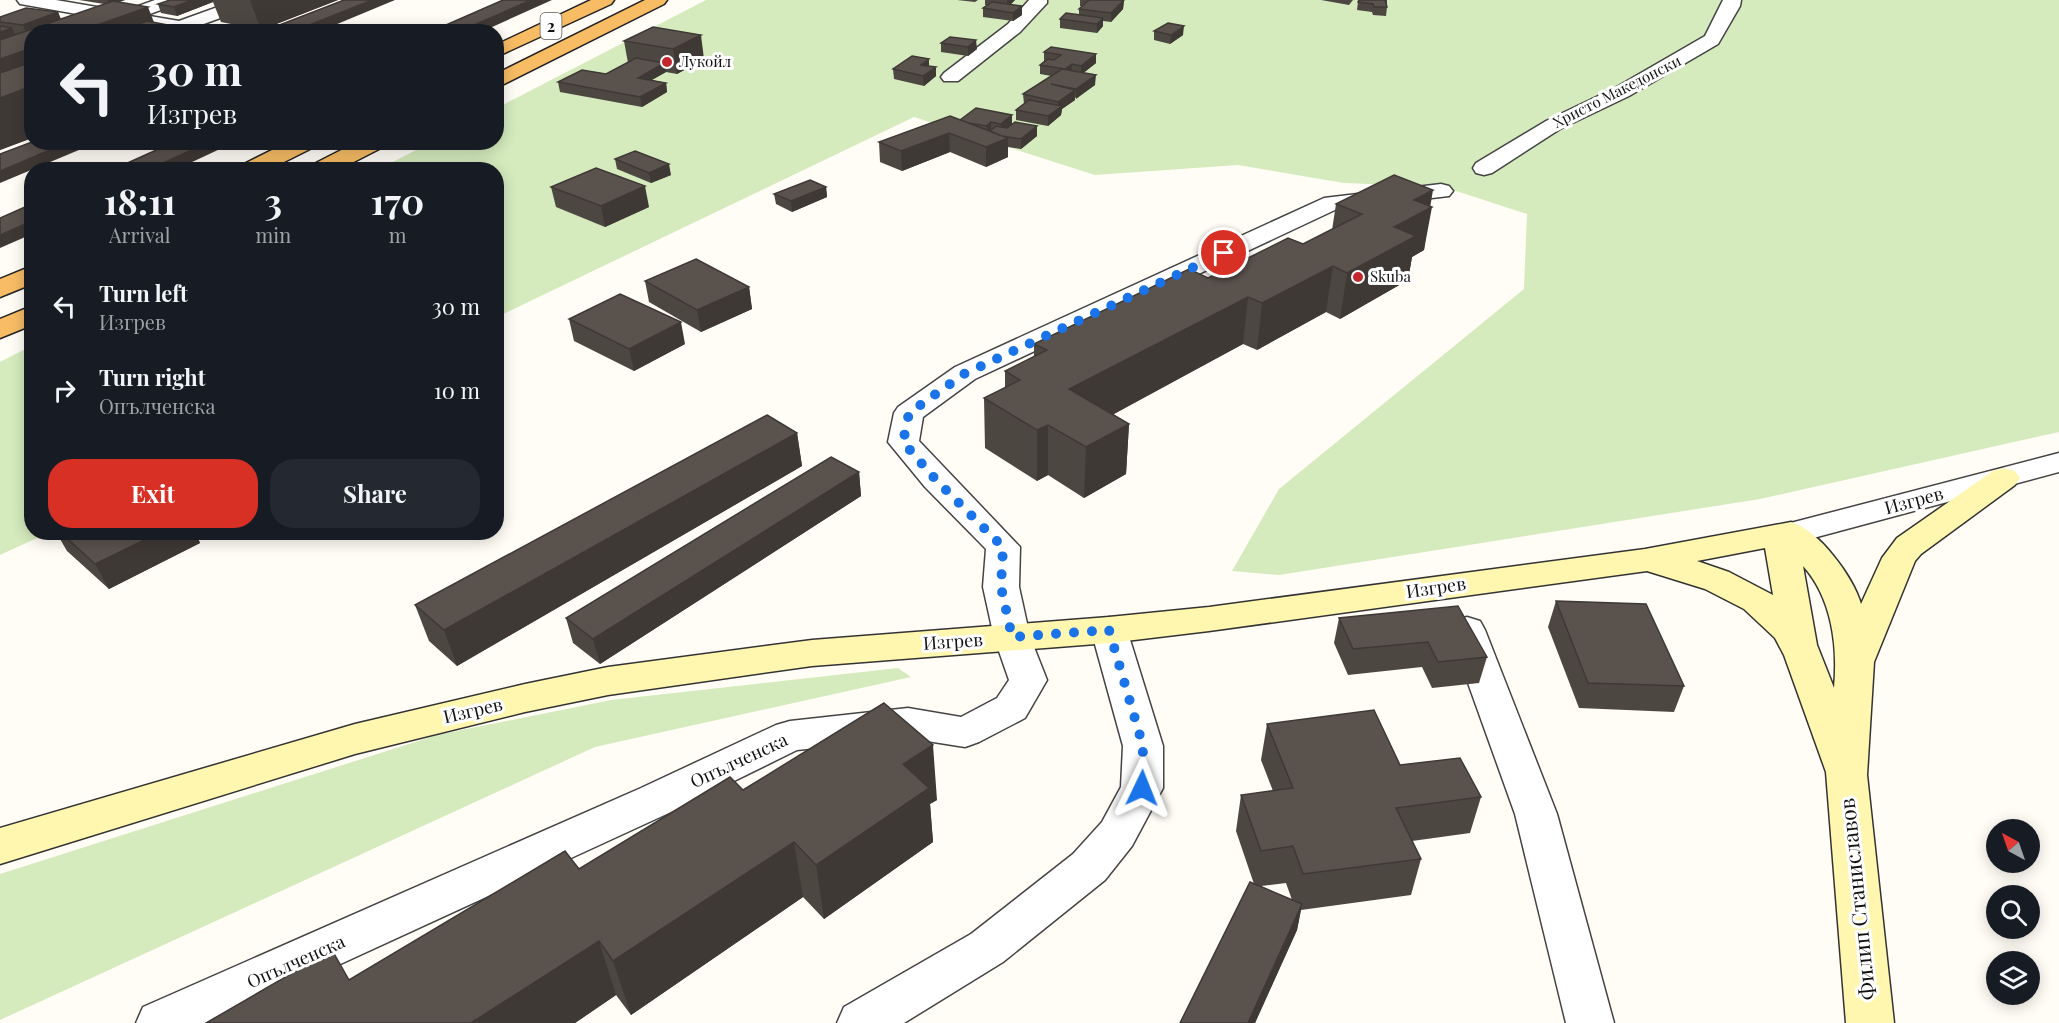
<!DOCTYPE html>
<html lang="en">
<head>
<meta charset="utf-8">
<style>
	:root { --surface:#171b24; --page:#242831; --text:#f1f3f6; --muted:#9ea1a6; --accent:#d93025 }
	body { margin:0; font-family:"Playfair Display",serif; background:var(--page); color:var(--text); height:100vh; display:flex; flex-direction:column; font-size:22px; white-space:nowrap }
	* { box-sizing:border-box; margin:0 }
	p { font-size:20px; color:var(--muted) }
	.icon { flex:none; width:33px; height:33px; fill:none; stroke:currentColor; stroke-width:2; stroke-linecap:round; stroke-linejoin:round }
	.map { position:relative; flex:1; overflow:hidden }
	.sheet { position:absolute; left:24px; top:162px; width:480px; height:378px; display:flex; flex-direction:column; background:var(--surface); border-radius:24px; box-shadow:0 3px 15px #0003 }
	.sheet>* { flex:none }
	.banner { position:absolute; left:24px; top:24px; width:480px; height:126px; border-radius:24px; box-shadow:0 3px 15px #0003; background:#171b24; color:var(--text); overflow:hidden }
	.needle { width:39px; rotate:320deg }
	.fabs { position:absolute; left:1986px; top:819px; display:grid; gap:12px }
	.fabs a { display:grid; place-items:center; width:54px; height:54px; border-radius:50%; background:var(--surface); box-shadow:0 3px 15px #0003; font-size:30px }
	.pin { position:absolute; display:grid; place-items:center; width:51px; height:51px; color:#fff; margin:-26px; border:3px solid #fff; border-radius:50%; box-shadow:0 2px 6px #0007 }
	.me { position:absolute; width:66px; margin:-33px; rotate:2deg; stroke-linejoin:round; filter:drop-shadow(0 0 4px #0008) }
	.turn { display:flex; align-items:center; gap:21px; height:126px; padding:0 24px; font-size:27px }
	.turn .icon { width:78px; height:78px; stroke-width:2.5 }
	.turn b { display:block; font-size:42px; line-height:51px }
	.eta { display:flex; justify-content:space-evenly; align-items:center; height:102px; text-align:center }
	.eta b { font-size:36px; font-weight:700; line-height:42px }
	.cta { display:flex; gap:12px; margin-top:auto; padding:12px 24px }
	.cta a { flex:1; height:69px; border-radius:24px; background:var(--accent); color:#fff; font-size:24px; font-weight:700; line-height:69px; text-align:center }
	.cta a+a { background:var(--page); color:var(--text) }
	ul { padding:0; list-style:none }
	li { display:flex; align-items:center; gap:18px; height:84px; padding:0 24px }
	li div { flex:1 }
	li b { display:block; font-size:22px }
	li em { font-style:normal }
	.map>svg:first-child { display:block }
</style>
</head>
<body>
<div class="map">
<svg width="2059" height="1023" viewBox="0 0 2059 1023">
	<rect width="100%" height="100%" fill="#fffdf5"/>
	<g fill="#d5ebbd">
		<path d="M706,0h1353v432l-299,67 -481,76 -47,-4 47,-82 245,-200 3,-75 -83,-27 -100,-4 -106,-18 -143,10 -181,-58 -417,200 -1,-147h-119l53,-27 66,-1 1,-34z"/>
		<path d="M31,346l1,186 16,1 -48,22v-193z"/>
		<path d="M898,668l13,9 -316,70 -595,273v-146l437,-139 174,-35z"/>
	</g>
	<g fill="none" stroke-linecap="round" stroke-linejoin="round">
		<defs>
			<g id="minor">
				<path d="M17,0h39l123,21 58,-21h25l-3,4 -58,21 3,4 -2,3h-24l-152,-27 -6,-1z"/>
				<path d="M1029,0h18v3l-27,29 -62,49h-14l-3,-4 3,-4 64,-49z"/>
				<path d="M1723,0h18l-1,6 -22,38 -89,52 -69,33 -68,44 -8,2 -8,-2 -3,-5 3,-5 70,-42 69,-33 90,-52z"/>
				<path d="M1441,184l8,2 4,5 -4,5 -112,13 -362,170 -52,38 -4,24 101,106 -1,40 11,50 17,43 -22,38 -46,24 -14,5 -57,-9 -111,12 -126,62 -459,211h-76l7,-16 498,-219 135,-63 14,-4 118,-13 53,9 36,-19 12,-18 -15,-43 -11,-50 3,-38 -61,-62 -37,-45 6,-29 4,-6 57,-40 369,-169z"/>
				<path d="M2059,453v19l-268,72 -12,-4 -5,-7 5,-7z"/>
				<path d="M1109,617l13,4 5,9 36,116v42l-31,58 -27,34 -102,82 -99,61h-67l7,-16 127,-73 102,-80 29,-32 19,-35 2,-41 -32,-116 5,-9z"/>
				<path d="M1467,617l13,4 5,9 72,184 57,209h-48l-51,-209 -66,-184 5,-9z"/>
			</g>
			<path id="tertiary" d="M155,0h25l-3,4 -76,28h-27l3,-4z"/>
			<path id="secondary" d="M2004,468l11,3 5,7 -5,7 -94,69 -6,7 -41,101 -7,113 27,248h-48l-20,-251 -42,-117 -9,-17 -31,-29 -39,-20 -58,-18 -438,60 -100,12 -297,23 -204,29 -83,17 -170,42 -355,110v-36l355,-104 170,-40 83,-17 204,-27 297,-23 100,-10 436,-58 146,-27c28,8 62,55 70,82l21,-46 15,-20 96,-67zM1765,548l8,47 -44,-23 -32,-11zM1803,566c29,32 35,80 31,122l-17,-43z"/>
			<g id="trunk">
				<path d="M591,0h23l-3,4 -115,53v-12z"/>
				<path d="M645,0h22l-3,4 -168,84v-14z"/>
				<path d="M288,142h28l-2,5 -46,23h-29l3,-5z"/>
				<path d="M357,142h28l-2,5 -45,23h-29l3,-5z"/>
				<path d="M32,266v18l-32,13v-18z"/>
				<path d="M32,306v19l-32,13v-19z"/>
			</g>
		</defs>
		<use href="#minor" stroke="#444" stroke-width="3"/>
		<use href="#tertiary" stroke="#444" stroke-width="3"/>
		<use href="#secondary" stroke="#333" stroke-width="3"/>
		<use href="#trunk" stroke="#222" stroke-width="3"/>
		<use href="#minor" fill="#fff" fill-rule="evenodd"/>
		<use href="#tertiary" fill="#fff" fill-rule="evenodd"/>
		<use href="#secondary" fill="#fff6b0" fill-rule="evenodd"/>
		<use href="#trunk" fill="#f7bc64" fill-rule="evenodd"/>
	</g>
	<g fill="#4d4742" fill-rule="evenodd">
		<path d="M79,0h46l-93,32v106l-32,12v-133l58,-5 3,7 43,-15z"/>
		<path d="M170,0h168l-77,30 -40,-8 -8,-20 -36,14 -16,-3 -3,-9z"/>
		<path d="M344,0l-26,32h-33l-3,-8z"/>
		<path d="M957,0h21l-3,2z"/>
		<path d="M985,0h30l-5,5 12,10 -9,6 -30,-4v-9l4,-3h-2z"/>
		<path d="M1080,0h44l-1,9 -12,13 -8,-1v5l-6,7 -37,-5v-9l19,-4v-6l3,-3h-2z"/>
		<path d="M1321,0h32l-4,5z"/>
		<path d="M1359,0h28v7l-1,9 -13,-1 -1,-3 -15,-2 1,-8z"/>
		<path d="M653,27l51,32 -27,15 -11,-2 -14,8 14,3 1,9 -25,15 -82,-15 -2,-10 48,-8 22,-11 -4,-22z"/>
		<path d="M1154,31l29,4 -13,9 -16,-4z"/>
		<path d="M950,37l27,12 -9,7 -27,-4v-9z"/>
		<path d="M1051,47l45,16 -13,10 12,12 -20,13v2l-13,9 -1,6 -13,11 -32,-6v-10l8,-6 -1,-10 28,-18 -11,-2v-9l4,-4v-9z"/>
		<path d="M936,67v9l-12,10 -30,-7 -1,-10z"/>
		<path d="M1012,115v8l25,3v10l-16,13 -13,-2v10l-22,10 -36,-15 -48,19 -22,-9 -1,-20 81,-22z"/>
		<path d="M615,159l56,16 -20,8 -34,-14z"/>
		<path d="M551,187l98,20 -44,20 -49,-20z"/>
		<path d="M826,187l1,10 -35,15 -16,-8 -2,-10z"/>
		<path d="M1336,204l94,2 -6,44 -12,7 -4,23 -68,39 -14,-7 -69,38 -14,-6 -130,70 16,10 -3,50 -42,24 -36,-23 -11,6 -52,-33 -1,-50 21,-10v-17l29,-14v-13l174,-66 95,-34 29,-14z"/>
		<path d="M645,281l104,6 3,22 -51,23 -52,-30z"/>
		<path d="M569,319l116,25 -51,27 -60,-30z"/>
		<path d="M797,433l5,33 -345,200 -28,-25 -14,-36z"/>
		<path d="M859,472l2,24 -261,168 -27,-21 -7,-25z"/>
		<path d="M56,532h139l5,11 -91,46 -42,-38z"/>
		<path d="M214,532h24l-15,8z"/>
		<path d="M1556,601l128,85 -10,26 -95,-4 -31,-81z"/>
		<path d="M1339,618l148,39 -8,26 -47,5 -10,-21 -74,8 -14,-32z"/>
		<path d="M1267,724l133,41 81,32 -11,36 -58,8 9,18 -10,36 -110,15 -4,20 -42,93h-75l74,-139 -18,-53 5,-36 32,-4 -12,-31zM1286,883l6,17 -31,-14z"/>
		<path d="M743,790l194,10 -7,4 3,38 -109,77 -21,-22 -172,118 -15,-20 -41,28h-369l143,-43z"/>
	</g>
	<g fill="#3f3936">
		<path d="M107,0h18l-15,5z"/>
		<path d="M192,0h21v2l-36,14 -3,-9z"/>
		<path d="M250,0h88l-77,30z"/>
		<path d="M372,0h23l-77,32h-14l-2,-4z"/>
		<path d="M531,0h21l-71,32h-23z"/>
		<path d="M1007,0h8l-8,8z"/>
		<path d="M1124,0l-1,9 -12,13v-9z"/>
		<path d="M1022,6v9l-9,6v-8z"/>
		<path d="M148,7l9,23 -3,2h-76z"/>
		<path d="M58,12l3,9 -34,13 -4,-9z"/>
		<path d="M1103,18v8l-6,7v-9z"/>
		<path d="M1184,26l-1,9 -13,9 1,-9z"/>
		<path d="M12,28l4,9 -16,6v-11z"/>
		<path d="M701,35l3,24 -27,15 -4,-25z"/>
		<path d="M976,40l1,9 -9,7v-9z"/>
		<path d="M32,48v29l-32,12v-30z"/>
		<path d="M1096,54v9l-15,12v-9z"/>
		<path d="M929,59v9l-8,-3z"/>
		<path d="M664,63l2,9 -27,15 -1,-9z"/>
		<path d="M1072,64v10l-7,-5z"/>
		<path d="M936,67v9l-12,10 -1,-10z"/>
		<path d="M1096,75l-1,10 -19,14v-10z"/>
		<path d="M666,83l1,9 -25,15 -2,-10z"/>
		<path d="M32,86v52l-32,12v-52z"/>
		<path d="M1075,90v10l-13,9 -1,6 -13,11v-10l10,-8v-6z"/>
		<path d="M1012,115v9l-11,10v-10z"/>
		<path d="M991,122v10l-4,4v-10z"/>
		<path d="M1037,126v10l-16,13v-10z"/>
		<path d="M949,133l1,19 -48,19 -1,-20z"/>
		<path d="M1008,138v19l-22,10v-20z"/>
		<path d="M69,142h29l-98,41v-12z"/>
		<path d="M209,142h26l-60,28h-27z"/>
		<path d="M669,164l2,11 -20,8 -2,-10z"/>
		<path d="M645,186l4,21 -44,20 -4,-21z"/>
		<path d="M826,187l1,10 -35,15 -1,-11z"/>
		<path d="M1433,190l-3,18 2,-1 -8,43 -12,7 -4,23 -68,39 7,-46 47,-46 20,-27z"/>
		<path d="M32,221v13l-32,14v-13z"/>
		<path d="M1333,266l-7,46 -69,38 5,-47z"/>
		<path d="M749,287l3,22 -51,23 -4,-22z"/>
		<path d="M1248,297l-5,47 -173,94 -1,-49z"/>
		<path d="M681,322l4,22 -51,27 -5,-22z"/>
		<path d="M1129,424l-3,50 -42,24 2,-51z"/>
		<path d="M1048,425v50l-11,6v-51z"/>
		<path d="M797,433l5,33 -345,200 -13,-36z"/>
		<path d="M859,472l2,24 -261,168 -7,-25z"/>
		<path d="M161,532h34l5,11 -91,46 -14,-25z"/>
		<path d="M219,532h19l-15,8z"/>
		<path d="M933,745l4,55 -7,4 3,38 -109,77 -8,-54 87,-101z"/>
		<path d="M794,842l9,55 -172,118 -18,-54z"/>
		<path d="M1302,904l-5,26 -42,93h-7z"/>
		<path d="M599,941l17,54 -41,28h-104z"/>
	</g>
	<g fill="#5a524d" stroke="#3f3936" stroke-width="1.5">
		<path d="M170,0h22l-18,7 -16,-3z"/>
		<path d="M344,0h28l-70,28 -20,-4z"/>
		<path d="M503,0h28l-73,32h-28z"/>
		<path d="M1089,0h35l-13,13 -32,-4z"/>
		<path d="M1359,0h26l2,7h-13l-1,-3 -15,-2z"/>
		<path d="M113,1l35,6 -70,25h-46v16l-32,11v-19z"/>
		<path d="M992,2l30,4 -9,7 -30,-5z"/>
		<path d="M26,8l32,4 -35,13 -23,-3v-5z"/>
		<path d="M1066,13l37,5 -6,6 -37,-5z"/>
		<path d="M147,21l42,8 -6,3h-65z"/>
		<path d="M1168,23l16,3 -13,9 -17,-4z"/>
		<path d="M0,26l12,2 -12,4z"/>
		<path d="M653,27l48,8 -28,14 -49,-8z"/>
		<path d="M950,37l26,3 -8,7 -27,-4z"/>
		<path d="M1051,47l45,7 -15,12 -9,-2 -7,5 -25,-4 8,-6 6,1 7,-5 -17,-3z"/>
		<path d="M912,56l17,3 -8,6 15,2 -13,9 -30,-7z"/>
		<path d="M636,58l28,5 -26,15 28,5 -26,14 -82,-15 24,-12 24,4z"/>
		<path d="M32,62v24l-32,12v-25z"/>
		<path d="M1062,69l34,6 -20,14 -25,-5 24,6 -17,12 -35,-8z"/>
		<path d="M1029,100l33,6 -14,10 -32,-6z"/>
		<path d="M976,108l36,7 -11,9 -10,-2 -4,4 -19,-3 -8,-3z"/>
		<path d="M950,116l58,22 -22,9 -37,-14 -48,18 -22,-9z"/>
		<path d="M1015,122l22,4 -16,13 -19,-3 -12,-5 6,-5 11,2z"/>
		<path d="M32,142h37l-69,29v-17z"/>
		<path d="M174,142h35l-61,28h-36z"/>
		<path d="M635,151l34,13 -20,9 -34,-14z"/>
		<path d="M596,168l49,18 -44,20 -50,-19z"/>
		<path d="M1394,175l39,15 -19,10 18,7 -38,20 22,9 -69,37 -14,-7 -71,37 -14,-6 -179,92 60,35 -43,23 -38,-22 -11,5 -53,-32 36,-18 -15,-9 42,-21 -13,-6 155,-75 19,9 80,-40 15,6 59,-30 -26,-10z"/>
		<path d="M810,180l16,7 -35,14 -17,-7z"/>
		<path d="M32,204v17l-32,14v-17z"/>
		<path d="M696,259l53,28 -52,23 -52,-29z"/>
		<path d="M620,294l61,28 -52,27 -60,-30z"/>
		<path d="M767,415l30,18 -353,197 -29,-25z"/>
		<path d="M831,457l28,15 -266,167 -27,-21z"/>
		<path d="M60,532h101l-66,32z"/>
		<path d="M1556,601l90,3 38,82 -96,-3z"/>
		<path d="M1458,606l29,51 -49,5 -10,-20 -75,7 -14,-31z"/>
		<path d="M884,703l49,42 -30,19 26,24 -113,77 -22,-23 -181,119 -14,-20 -128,82h-265l126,-73 17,30 216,-129 14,18 151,-92 13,13z"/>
		<path d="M1374,710l26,55 60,-7 21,39 -85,11 25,51 -118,15 -10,-28 -32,5 -20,-56 52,-7 -26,-64z"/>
		<path d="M1250,882l52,22 -54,119h-68z"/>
	</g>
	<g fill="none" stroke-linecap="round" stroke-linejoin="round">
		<path stroke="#1a73e8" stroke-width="10" stroke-dasharray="0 18" d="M1142,788l1,-42 -34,-116 -97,7 -11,-50 2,-40 -67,-67 -33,-38 6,-29 55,-39 260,-121"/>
	</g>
	<g fill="#c4262e" stroke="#fff" stroke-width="2">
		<circle cx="667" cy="62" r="6"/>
		<circle cx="1358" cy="277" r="6"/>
	</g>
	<g text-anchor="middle" stroke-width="6" stroke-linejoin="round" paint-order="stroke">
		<g font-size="15" fill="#111" stroke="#fff" text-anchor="start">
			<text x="679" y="67">Лукойл</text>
			<text x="1370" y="282">Skuba</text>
		</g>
		<g font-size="15" fill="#111" stroke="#fff">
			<text transform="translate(1617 92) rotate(-27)" y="5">Христо Македонски</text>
		</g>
		<rect fill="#fff" stroke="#585858" stroke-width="1.5" x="540.5" y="13" width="21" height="26" rx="4.5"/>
		<g font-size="16" font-weight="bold" fill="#111">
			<text x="551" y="32">2</text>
		</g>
		<g font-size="18" fill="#111" stroke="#fff">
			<text transform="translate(1914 501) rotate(-15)" y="6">Изгрев</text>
			<text transform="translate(1436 588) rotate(-8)" y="6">Изгрев</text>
			<text transform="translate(953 642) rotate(-4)" y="6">Изгрев</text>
			<text transform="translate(473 711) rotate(-13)" y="6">Изгрев</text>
			<text transform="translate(739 761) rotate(-25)" y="6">Опълченска</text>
			<text transform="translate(296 962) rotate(-24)" y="6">Опълченска</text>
		</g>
		<g font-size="21" fill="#111" stroke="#fff">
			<text transform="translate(1858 899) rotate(-96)" y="7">Филип Станиславов</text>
		</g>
	</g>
</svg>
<div class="fabs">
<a><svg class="needle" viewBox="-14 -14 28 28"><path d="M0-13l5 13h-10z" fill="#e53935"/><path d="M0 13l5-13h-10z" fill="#9ea1a6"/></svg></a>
<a><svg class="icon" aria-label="search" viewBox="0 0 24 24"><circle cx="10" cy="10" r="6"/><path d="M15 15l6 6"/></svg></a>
<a><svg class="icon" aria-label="layers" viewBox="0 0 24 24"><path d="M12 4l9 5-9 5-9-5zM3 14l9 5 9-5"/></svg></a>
</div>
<div class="pin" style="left:1224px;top:253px;background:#d93025"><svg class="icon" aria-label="arrive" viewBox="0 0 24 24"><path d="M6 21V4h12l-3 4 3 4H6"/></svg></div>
<svg class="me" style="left:1142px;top:788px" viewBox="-20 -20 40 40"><path d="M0-17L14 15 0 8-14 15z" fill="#1a73e8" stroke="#fff" stroke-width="4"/></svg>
<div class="banner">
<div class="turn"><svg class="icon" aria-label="left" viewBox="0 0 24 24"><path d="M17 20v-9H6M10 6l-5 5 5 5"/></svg><div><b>30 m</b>Изгрев</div></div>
</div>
<section class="sheet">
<div class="eta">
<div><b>18:11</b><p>Arrival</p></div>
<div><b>3</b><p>min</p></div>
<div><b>170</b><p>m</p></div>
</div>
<ul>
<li><svg class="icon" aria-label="left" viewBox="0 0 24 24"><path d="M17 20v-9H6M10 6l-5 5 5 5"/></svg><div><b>Turn left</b><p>Изгрев</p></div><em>30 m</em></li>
<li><svg class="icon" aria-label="right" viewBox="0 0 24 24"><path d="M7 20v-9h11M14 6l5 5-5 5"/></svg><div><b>Turn right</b><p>Опълченска</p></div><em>10 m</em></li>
</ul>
<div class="cta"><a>Exit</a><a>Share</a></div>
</section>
</div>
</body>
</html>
